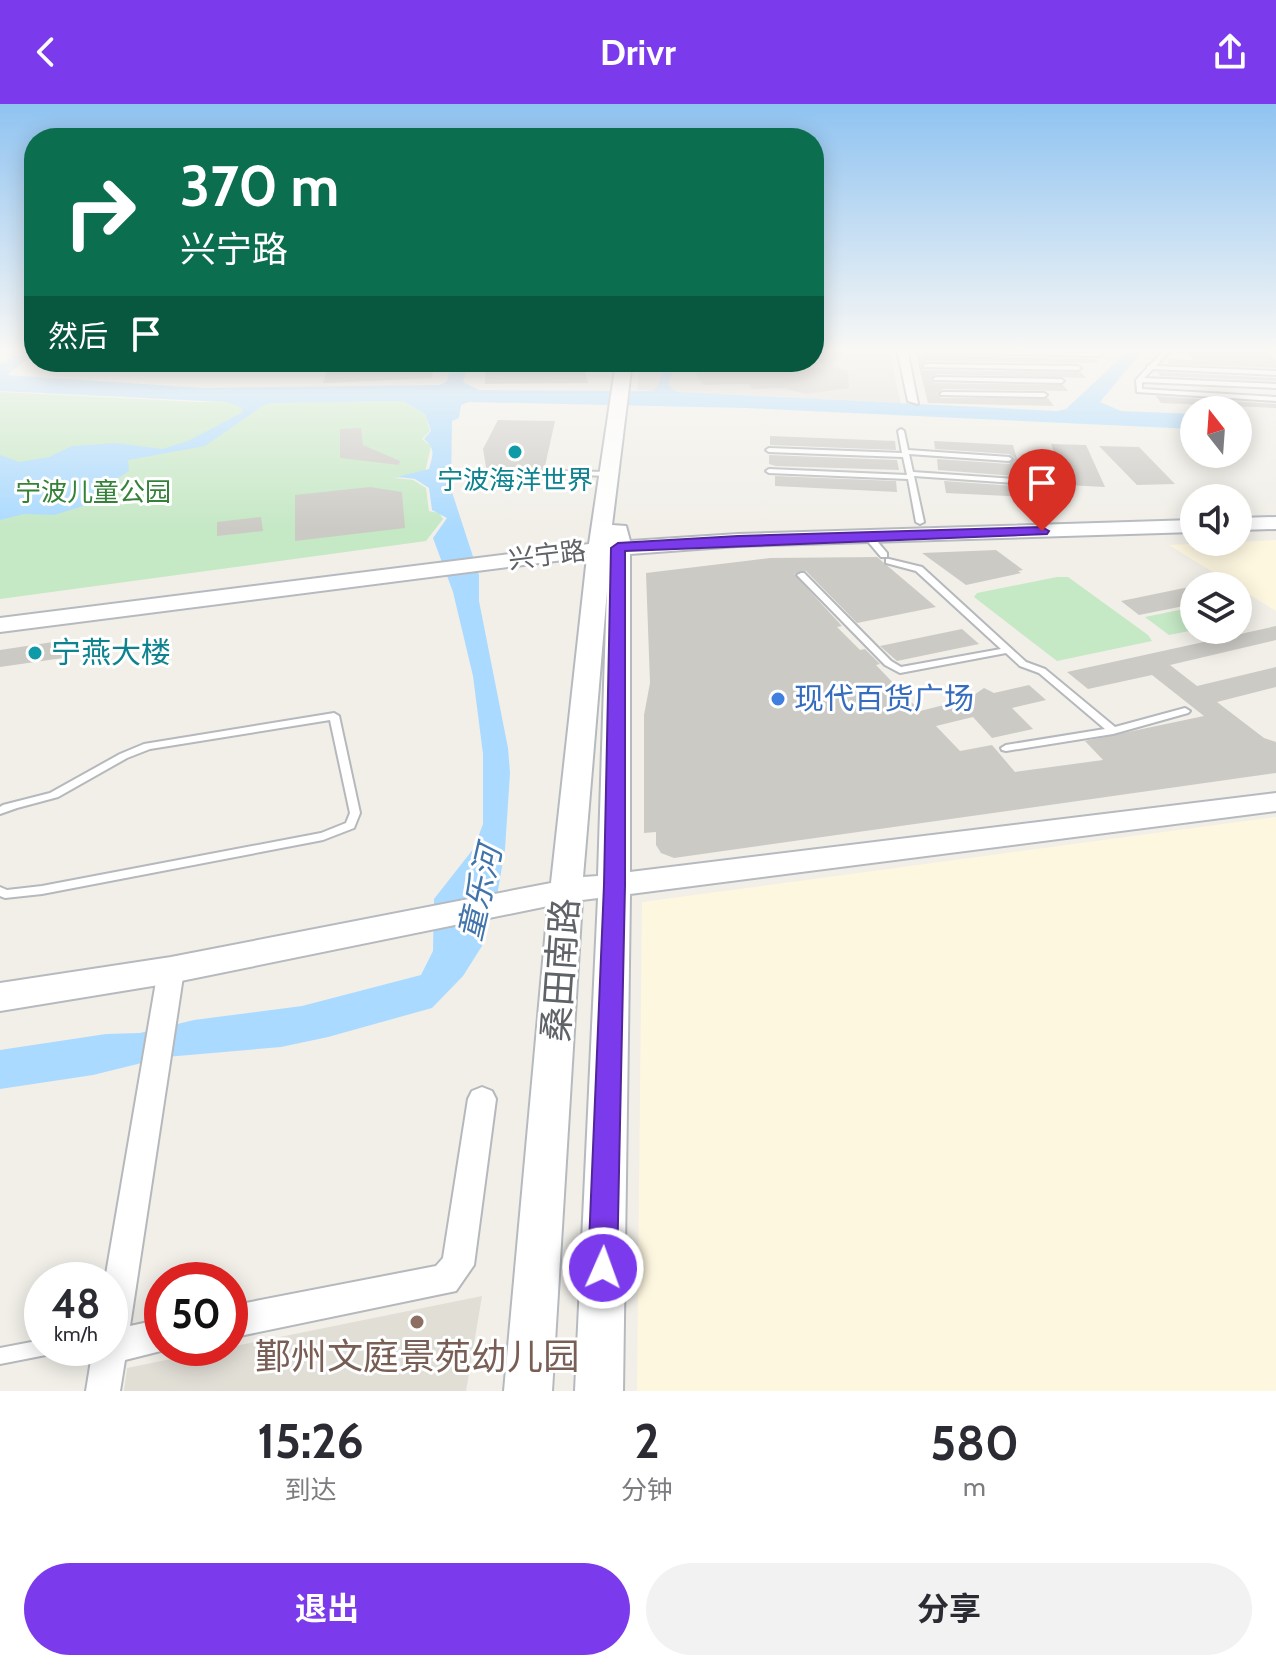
<!DOCTYPE html>
<html lang="zh">
<head>
<meta charset="utf-8">
<style>
	:root { --surface:#fff; --page:#f2f2f3; --text:#2b2b33; --muted:#7c7c81; --accent:#7c3aed }
	body { margin:0; font-family:Cabin,"Noto Sans SC",sans-serif; background:var(--page); color:var(--text); height:100vh; display:flex; flex-direction:column; font-size:30px; white-space:nowrap }
	* { box-sizing:border-box; margin:0 }
	p { font-size:26px; color:var(--muted) }
	.icon { flex:none; width:44px; height:44px; fill:none; stroke:currentColor; stroke-width:2; stroke-linecap:round; stroke-linejoin:round }
	.map { position:relative; height:1287px; overflow:hidden }
	.sheet { display:flex; flex-direction:column; background:var(--surface); flex:1 }
	.sheet>* { flex:none }
	.banner { position:absolute; left:24px; top:24px; width:800px; height:244px; border-radius:32px; box-shadow:0 4px 20px #0003; background:#0b6e4f; color:#fff; overflow:hidden }
	.needle { width:52px; rotate:343deg }
	.buttons { position:absolute; left:1180px; top:292px; display:grid; gap:16px }
	.buttons a { display:grid; place-items:center; width:72px; height:72px; border-radius:50%; background:var(--surface); box-shadow:0 4px 20px #0003; font-size:40px }
	.speed { position:absolute; left:24px; top:1158px; display:flex; gap:16px; font-size:40px; font-weight:700; text-align:center }
	.speed>* { display:grid; place-content:center; width:104px; height:104px; border-radius:50%; background:var(--surface); box-shadow:0 4px 20px #0003; line-height:1 }
	.speed small { font-size:20px; font-weight:400 }
	.speed .limit { border:12px solid #d22; background:#fff; color:#111 }
	.pin { position:absolute; display:grid; place-items:center; width:68px; height:68px; color:#fff; margin:-82px -34px; border-radius:50% 50% 50% 0; rotate:-45deg; box-shadow:0 0 8px #0007 }
	.pin .icon { rotate:45deg }
	.me { position:absolute; width:88px; margin:-44px; rotate:2deg; stroke-linejoin:round; filter:drop-shadow(0 0 6px #0008) }
	.turn { display:flex; align-items:center; gap:28px; height:168px; padding:0 24px; font-size:36px }
	.turn .icon { width:104px; height:104px; stroke-width:2.5 }
	.turn b { display:block; font-size:56px; line-height:68px }
	.then { display:flex; align-items:center; height:76px; padding:0 24px; background:#0003; gap:16px; font-size:30px }
	.eta { display:flex; justify-content:space-evenly; align-items:center; height:136px; text-align:center }
	.eta b { font-size:48px; font-weight:700; line-height:56px }
	.action { display:flex; gap:16px; margin-top:auto; padding:16px 24px }
	.action a { flex:1; height:92px; border-radius:48px; background:var(--accent); color:#fff; font-size:32px; font-weight:700; line-height:92px; text-align:center }
	.action a+a { background:var(--page); color:var(--text) }
	header { display:flex; justify-content:space-between; align-items:center; height:104px; padding:0 24px; background:var(--accent); color:#fff; font-size:36px; font-weight:700 }
	.map>svg:first-child { display:block }
</style>
</head>
<body>
<header><svg class="icon" aria-label="back" viewBox="0 0 24 24"><path d="M15 5l-7 7 7 7"/></svg>Drivr<svg class="icon" aria-label="share" viewBox="0 0 24 24"><path d="M12 15V3M7 8l5-5 5 5M5 13v7h14v-7"/></svg></header>
<div class="map">
<svg width="1276" height="1287" viewBox="0 0 1276 1287">
	<rect width="100%" height="100%" fill="#f1efe8"/>
	<g fill="#fef7e0">
		<path d="M1276,436v71l-107,-66 69,-3z"/>
		<path d="M1276,713v574h-639l5,-489z"/>
	</g>
	<g fill="#e1ded6">
		<path d="M814,245h75l12,56 -264,-15 4,-28h173z"/>
		<path d="M482,1192l-16,95h-342l3,-23z"/>
	</g>
	<g fill="#c5e8c5">
		<path d="M0,288l196,10 207,-1 22,13 5,17 -8,8 9,7 -6,26 -30,6 18,2 13,8 3,23 10,2 4,6 -17,22 -426,58z"/>
		<path d="M1057,473h11l80,58 4,6 -95,20 -83,-64 3,-4z"/>
		<path d="M1194,503v23l-25,5 -24,-18z"/>
	</g>
	<path fill="#aadaff" d="M25,245h9v5l-27,21 197,13 236,-3 7,-4 4,-19h18l-6,20 16,8 174,1 5,-5 6,-24h12l-8,23 9,7 380,19 9,-2 64,-60h14l-44,53 21,9 73,3v15l-448,-21 -277,-6 -8,3 -2,13 -7,3 -1,68 28,86v26l29,147 2,25 -5,76 -8,47 -15,50 -19,30 -31,32 -104,29 -47,10 -115,10 -73,18 -93,14v-39l106,-16 34,-1 54,-13 108,-14 119,-31 12,-24 1,-52 40,-51 9,-24v-70l-10,-78 -20,-84 -20,-54 14,-20 -15,-8 -3,-22 -14,-9 -18,-2 32,-8c4,-14 7,-20 -5,-30l7,-8 -6,-17 -22,-13 -128,2 -11,2 -59,41 -77,14 1,11 -19,12 -11,16 -19,8 -26,8 -30,-1 -24,6v-65l19,7 30,-5 23,-11 44,-3 46,6 26,-8 55,-29 -2,-5 -15,-5 -226,-11v-27z"/>
	<g fill="#cccac5">
		<path d="M814,245h31l-13,17 16,5 1,17 -43,6 -23,-6 -31,1 -3,-5 -46,1 -13,-22 77,-1 6,8 51,-3 -10,-12z"/>
		<path d="M1185,245h80l11,12v7l-107,-4 -2,-5 27,1z"/>
		<path d="M916,250l179,5 4,4 -173,-2 -6,5 4,4 157,2 5,6 -150,-4 -6,5 4,4 129,2 5,6 -125,-2 -6,5 4,4h107l6,8 -126,-3z"/>
		<path d="M434,258l-2,16 -109,5 6,-19z"/>
		<path d="M583,259l5,20 -103,1v-19z"/>
		<path d="M1158,268l118,6v3l-116,-5z"/>
		<path d="M1156,292l120,8v4l-115,-5z"/>
		<path d="M498,316l57,1 -14,63 -6,-5 -18,3 -24,-2 -6,-7 -4,-24z"/>
		<path d="M361,324l2,17 37,16 -1,4 -59,-7v-29z"/>
		<path d="M770,332l125,5 1,9 -126,-5z"/>
		<path d="M934,337l79,4 15,52 -82,-4 -2,-12 71,5 6,-6 -6,-4 -77,-6 -1,-11 72,5 6,-6 -6,-4 -74,-5z"/>
		<path d="M1051,340l35,1 19,42 -39,-2z"/>
		<path d="M1099,342l40,1 36,37 -38,1z"/>
		<path d="M769,351l128,5 2,10 -123,-4 -7,-2z"/>
		<path d="M775,372l121,5 1,11 -122,-6z"/>
		<path d="M370,383l32,5 3,36 -110,13v-46z"/>
		<path d="M261,413l2,14 -46,5v-14z"/>
		<path d="M996,446l27,20 -5,1 3,2 -55,12 -44,-32z"/>
		<path d="M877,453l59,50 -79,16 -51,-52 -12,3 48,52 -5,1 23,23 5,-1 15,15 -4,1 44,46 48,-12 16,-11 10,5 35,-8 17,15 -34,8 21,21 -41,9 -19,-21 -37,9 24,25 32,-6 23,27 88,-12 -18,-19 119,-25 -52,-41 -64,14 -21,-17 209,-46v14l-106,25 27,21 79,-19v20l-59,15 47,36 12,4v31l-602,85 -13,-5 -5,-8v-13l-12,1v-118l6,-32 -4,-110 124,-15z"/>
		<path d="M1194,482v18l-55,11 -18,-14z"/>
		<path d="M962,525l17,15 -82,17 -17,-15z"/>
		<path d="M73,535l-3,18 -70,10v-17z"/>
	</g>
	<g fill="none" stroke-linecap="round" stroke-linejoin="round">
		<defs>
			<g id="lane">
				<path d="M929,245l170,3 3,2 -3,2 -172,-4 -1,-1z"/>
				<path d="M1165,245h6l-15,17 120,5v4l-123,-6 -9,9 132,6v4l-134,-6v7l134,8v4l-139,-9 -1,-12 11,-12v-2l3,-1z"/>
				<path d="M137,258h100l-3,2h-94z"/>
				<path d="M926,260l152,2 3,2 -3,2 -154,-3 -1,-1z"/>
				<path d="M936,273l125,2 3,2 -3,2 -127,-3 -1,-1z"/>
				<path d="M943,288l101,1 3,2 -3,2 -103,-2 -1,-1z"/>
				<path d="M901,325l3,2 4,19 101,7 3,2 -3,2 -100,-7 4,18 102,7 3,2 -3,2 -101,-7 10,46 -4,2 -4,-2 -8,-43 -139,-6 -3,-2 3,-2 138,6 -4,-18 -134,-5 -3,-2 3,-2 133,5 -4,-22z"/>
				<path d="M552,367l57,1 3,2 -3,2 -59,-2v-2z"/>
				<path d="M865,430h6l16,19v4h-6l-16,-19z"/>
				<path d="M886,455h3l33,8 104,95 19,7 70,58 70,-19 5,3 -2,2 -75,21 -107,17 -4,-1 -1,-2 5,-3 99,-16 -66,-56 -19,-7 -14,-13 -106,20 -15,-8 -88,-90 4,-2h3l87,88 10,6 100,-18 -85,-78 -30,-8z"/>
				<path d="M334,609l5,3 21,97 -6,15 -31,12 -281,54 -37,4 -5,-2v-9l7,3 35,-4 279,-53 25,-10 4,-10 -20,-93 -180,29 -23,9 -69,39 -41,11 -17,6v-7l3,-2 47,-12 70,-39 24,-10z"/>
				<path d="M42,1236v8h11l-2,6 -51,10v-16z"/>
			</g>
			<g id="street">
				<path d="M897,245h10l11,55 -10,-3z"/>
				<path d="M171,857l9,2 4,7 -54,356 32,-7v29h11l-48,12 -5,31h-34l7,-43h17v-68h-5l53,-310 4,-7z"/>
				<path d="M482,983l10,4 4,8 -22,166 -18,26 -226,47v-32l206,-40 7,-8 25,-159 4,-8z"/>
			</g>
			<g id="secondary">
				<path d="M616,258h16l-20,163 14,1 4,15 108,-7 456,-14v12l-456,14 -108,8v318l646,-79v18l-646,83 -7,497h-48l23,-493 -16,2 -30,491h-48l44,-485 -377,77 -171,28v-28l171,-26 380,-74 36,-326 -587,75v-14l589,-74zM607,486l-9,286 -15,1z"/>
				<path d="M1276,413v12l-38,1v-12z"/>
			</g>
		</defs>
		<use href="#lane" stroke="#b5b8bc" stroke-width="4"/>
		<use href="#street" stroke="#b5b8bc" stroke-width="4"/>
		<use href="#secondary" stroke="#b6babf" stroke-width="4"/>
		<use href="#lane" fill="#fff" fill-rule="evenodd"/>
		<use href="#street" fill="#fff" fill-rule="evenodd"/>
		<use href="#secondary" fill="#fff" fill-rule="evenodd"/>
	</g>
	<linearGradient id="sky" x2="0" y2="1"><stop stop-color="#8fc3f1"/><stop offset="0.58" stop-color="#f9f8f5"/><stop offset="1" stop-color="#f9f8f5" stop-opacity="0"/></linearGradient>
	<rect width="1276" height="425" fill="url(#sky)"/>
	<path fill="#7c3aed" stroke="#51269a" stroke-width="2" d="M1042,423l7,4 -2,3 -422,17v334l-8,383 -4,9 -10,4 -10,-4 -5,-9 16,-383 7,-337 7,-5 120,-7z"/>
	<g fill="#0f9aa8" stroke="#fff" stroke-width="3">
		<circle cx="515" cy="348" r="8"/>
		<circle cx="35" cy="549" r="8"/>
	</g>
	<circle fill="#3f7fe0" stroke="#fff" stroke-width="3" cx="778" cy="595" r="8"/>
	<circle fill="#8d6e63" stroke="#fff" stroke-width="3" cx="417" cy="1218" r="8"/>
	<g text-anchor="middle" stroke-width="6" stroke-linejoin="round" paint-order="stroke">
		<g font-size="26" fill="#0d838f" stroke="#fff">
			<text x="515" y="385">宁波海洋世界</text>
		</g>
		<g font-size="26" fill="#348238" stroke="#fff">
			<text x="93" y="397">宁波儿童公园</text>
		</g>
		<g font-size="26" fill="#5f6368" stroke="#fff">
			<text transform="translate(547 451) rotate(-7)" y="9">兴宁路</text>
		</g>
		<g font-size="30" fill="#0d838f" stroke="#fff" text-anchor="start">
			<text x="51" y="559">宁燕大楼</text>
		</g>
		<g font-size="30" fill="#366cbe" stroke="#fff" text-anchor="start">
			<text x="794" y="605">现代百货广场</text>
		</g>
		<g font-size="32" font-style="italic" fill="#4174aa" stroke="#fff">
			<text transform="translate(480 789) rotate(-77)" y="11">童乐河</text>
		</g>
		<g font-size="36" fill="#5f6368" stroke="#fff">
			<text transform="translate(560 866) rotate(-86)" y="13">桑田南路</text>
		</g>
		<g font-size="36" fill="#785e54" stroke="#fff">
			<text x="417" y="1265">鄞州文庭景苑幼儿园</text>
		</g>
	</g>
</svg>
<div class="buttons">
<a><svg class="needle" viewBox="-14 -14 28 28"><path d="M0-13l5 13h-10z" fill="#e53935"/><path d="M0 13l5-13h-10z" fill="#7c7c81"/></svg></a>
<a><svg class="icon" aria-label="sound" viewBox="0 0 24 24"><path d="M4 9h4l5-4v14l-5-4H4zM17 9q2 3 0 6"/></svg></a>
<a><svg class="icon" aria-label="layers" viewBox="0 0 24 24"><path d="M12 4l9 5-9 5-9-5zM3 14l9 5 9-5"/></svg></a>
</div>
<div class="speed"><div>48<small>km/h</small></div><div class="limit">50</div></div>
<div class="pin" style="left:1042px;top:427px;background:#d93025"><svg class="icon" aria-label="arrive" viewBox="0 0 24 24"><path d="M6 21V4h12l-3 4 3 4H6"/></svg></div>
<svg class="me" style="left:603px;top:1164px" viewBox="-20 -20 40 40"><circle r="17" fill="#7c3aed" stroke="#fff" stroke-width="3"/><path d="M0-11L8 9 0 5-8 9z" fill="#fff"/></svg>
<div class="banner">
<div class="turn"><svg class="icon" aria-label="right" viewBox="0 0 24 24"><path d="M7 20v-9h11M14 6l5 5-5 5"/></svg><div><b>370 m</b>兴宁路</div></div>
<div class="then">然后<svg class="icon" aria-label="arrive" viewBox="0 0 24 24"><path d="M6 21V4h12l-3 4 3 4H6"/></svg></div>
</div>
</div>
<section class="sheet">
<div class="eta">
<div><b>15:26</b><p>到达</p></div>
<div><b>2</b><p>分钟</p></div>
<div><b>580</b><p>m</p></div>
</div>
<div class="action"><a>退出</a><a>分享</a></div>
</section>
</body>
</html>
